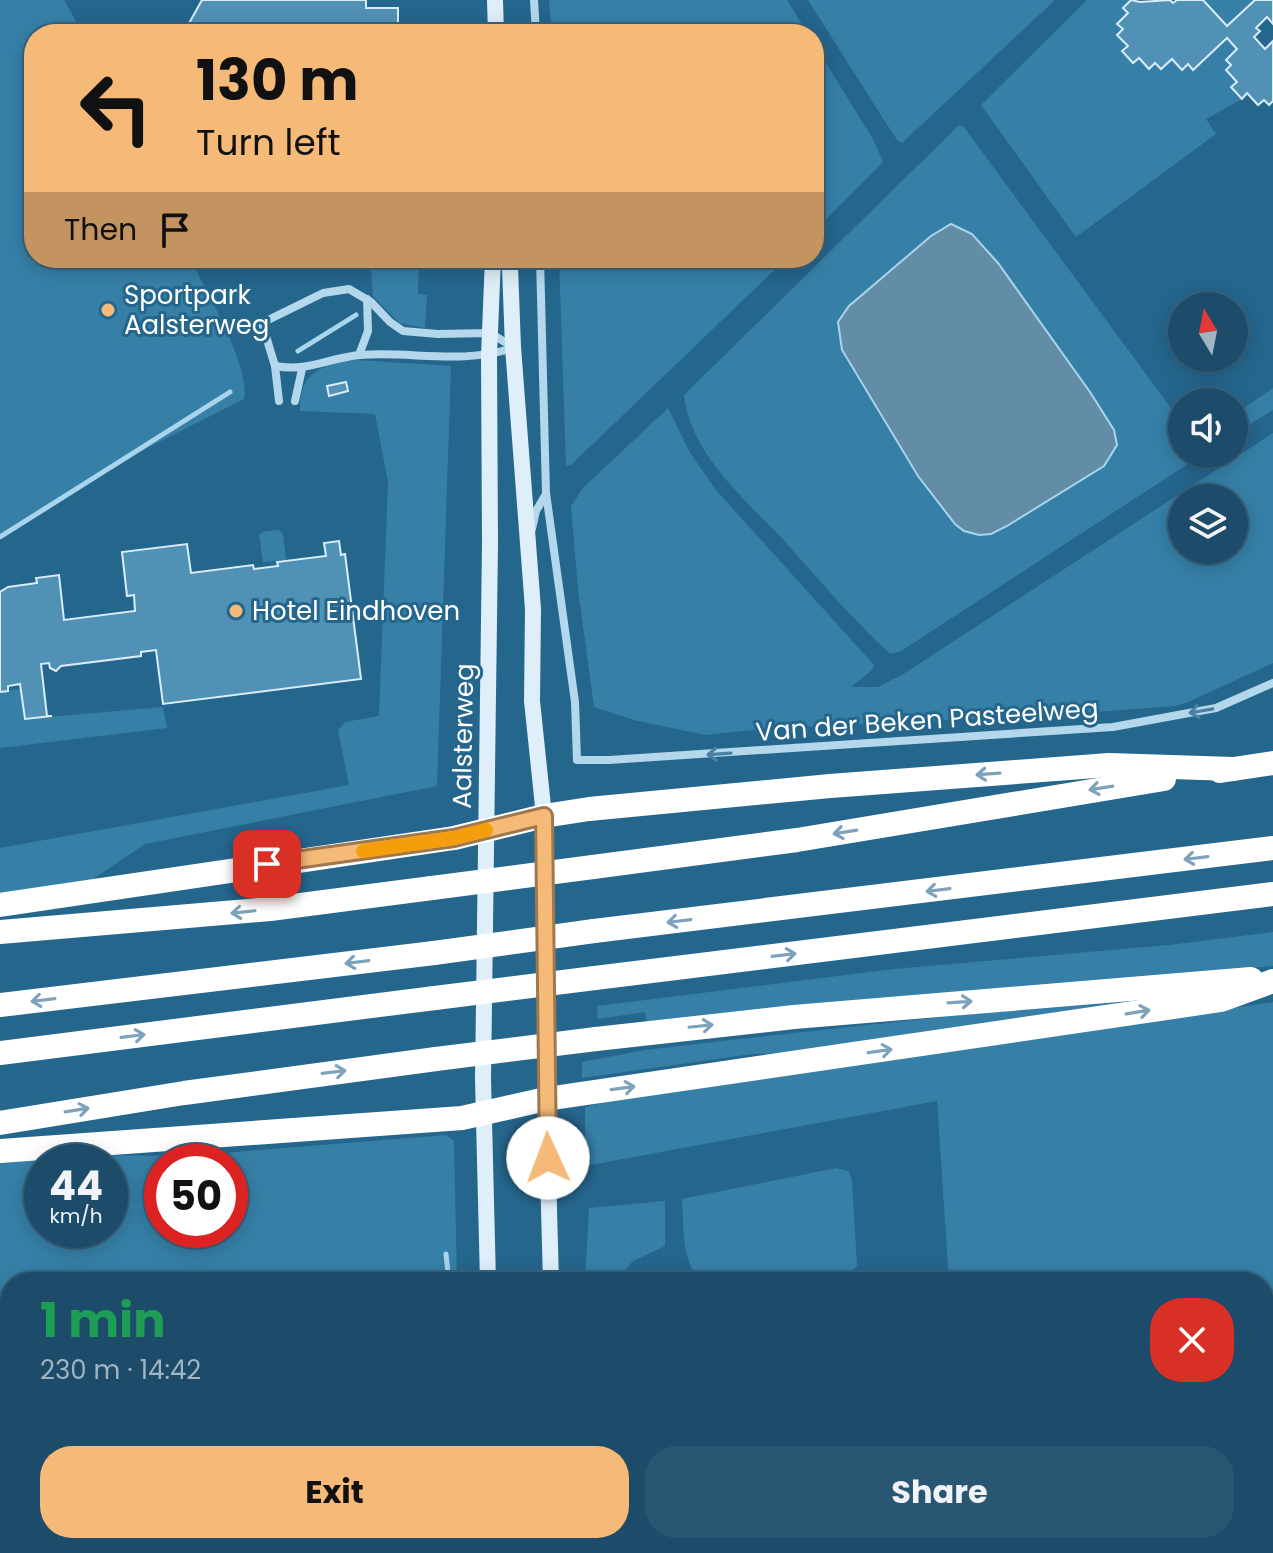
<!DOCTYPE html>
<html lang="en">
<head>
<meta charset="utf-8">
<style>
	:root { --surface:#1c4c6a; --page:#295672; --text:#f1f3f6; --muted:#a0b4c1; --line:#3a637e; --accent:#f5b978 }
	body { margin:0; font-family:Poppins,sans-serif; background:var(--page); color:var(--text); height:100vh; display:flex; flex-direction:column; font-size:30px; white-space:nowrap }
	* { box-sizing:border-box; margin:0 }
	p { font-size:26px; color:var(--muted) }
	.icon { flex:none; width:44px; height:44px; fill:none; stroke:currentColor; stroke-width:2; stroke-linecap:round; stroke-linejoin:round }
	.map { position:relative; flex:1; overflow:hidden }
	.details { position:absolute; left:0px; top:1272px; width:1274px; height:282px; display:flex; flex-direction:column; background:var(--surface); border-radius:32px 32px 0 0; box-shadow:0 4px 20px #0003,0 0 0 2px var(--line) }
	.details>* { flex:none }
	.guide { position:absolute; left:24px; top:24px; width:800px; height:244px; border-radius:32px; box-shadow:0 4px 20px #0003,0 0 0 2px var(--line); background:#f5b978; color:#111; overflow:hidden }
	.needle { width:52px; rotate:350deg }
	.tools { position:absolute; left:1168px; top:292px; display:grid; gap:16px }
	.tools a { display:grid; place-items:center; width:80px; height:80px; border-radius:50%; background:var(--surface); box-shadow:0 4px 20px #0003,0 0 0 2px var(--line); font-size:40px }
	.speed { position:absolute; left:24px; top:1144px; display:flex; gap:16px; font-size:40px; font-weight:700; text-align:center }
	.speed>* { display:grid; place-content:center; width:104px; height:104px; border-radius:50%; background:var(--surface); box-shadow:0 4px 20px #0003,0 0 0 2px var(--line); line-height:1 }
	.speed small { font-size:20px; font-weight:400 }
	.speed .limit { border:12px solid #d22; background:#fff; color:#111 }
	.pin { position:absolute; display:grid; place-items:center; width:68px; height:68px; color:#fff; margin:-34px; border-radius:16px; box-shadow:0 4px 12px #0006 }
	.me { position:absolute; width:88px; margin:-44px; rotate:358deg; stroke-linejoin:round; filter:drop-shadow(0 0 6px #0008) }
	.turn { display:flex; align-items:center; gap:28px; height:168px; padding:0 40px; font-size:36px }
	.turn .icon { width:104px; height:104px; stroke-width:2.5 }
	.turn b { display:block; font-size:56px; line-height:68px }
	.then { display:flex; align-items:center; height:76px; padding:0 40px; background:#0003; gap:16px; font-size:30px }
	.round { display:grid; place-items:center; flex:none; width:84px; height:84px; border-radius:32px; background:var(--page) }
	.summary { display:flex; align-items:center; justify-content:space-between; height:136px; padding:0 40px }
	h1 { font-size:48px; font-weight:700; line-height:60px; color:#1e9e55 }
	.action { display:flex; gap:16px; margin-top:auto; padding:16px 40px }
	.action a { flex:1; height:92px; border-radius:32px; background:var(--accent); color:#111; font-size:32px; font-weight:700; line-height:92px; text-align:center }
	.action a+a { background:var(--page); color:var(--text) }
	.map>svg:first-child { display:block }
</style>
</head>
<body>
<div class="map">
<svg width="1273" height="1553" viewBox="0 0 1273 1553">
	<rect width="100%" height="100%" fill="#25668d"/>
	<g fill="#3680a8" fill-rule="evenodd">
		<path d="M0,0h64l19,34h-49v224h156c15,31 61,109 54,141l-93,47 -151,90z"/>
		<path d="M549,0h238l21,34h-256z"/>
		<path d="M808,0h247l-153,143 -4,-2 -14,-21z"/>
		<path d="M1087,0h43l-7,7 5,6 -11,10 5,6 -5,6 10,10 -6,7 12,12 5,-5 11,10 6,-5 6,6 11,-10 10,10 6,-5 5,5 34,-31 9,10 -11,11 5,5 -5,5 11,12 -6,5 12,12 -36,20 10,15 -140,103 -95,-132z"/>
		<path d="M1203,0h51l-27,26z"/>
		<path d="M814,44l59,95 10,23 -69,69z"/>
		<path d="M958,126h5l219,297v31h18v2l-299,195 -11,3c-37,-34 -69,-72 -102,-109 -39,-43 -97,-88 -104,-150zM951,224l21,10 13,13 92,126 37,57 -10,36 -113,68 -27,-3 -9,-7 -38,-48 -71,-117 -8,-37 11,-16 82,-70z"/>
		<path d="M393,258h26l-1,36 9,1 -2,33 -26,-5 -26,-27 -2,-27z"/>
		<path d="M559,258h228l-215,206 -6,2z"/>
		<path d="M356,360l95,6 -14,420 -292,58 -55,37 -90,15v-48l349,-63 -11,-55 7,-8 34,-6 9,-234 -13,-68 -75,-3c-1,-40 22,-46 56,-51z"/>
		<path d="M1273,388v22l-39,24v-19z"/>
		<path d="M668,408l22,45 26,37 158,175 -1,4 -22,18h27l27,-14 368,-240v230l-85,39 -13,4 -120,9 -292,14 -58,6 -71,-15 -40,-13 -16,-118 -7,-83 12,-18zM1182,498h52v52h-52z"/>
		<path d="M279,530l4,4 3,26 -23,2 -4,-28 7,-3z"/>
		<path d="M20,689l4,30 139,-12 4,21 -167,20v-57z"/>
		<path d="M1273,932v34l-626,58 -2,-12 -47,7 -1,-13 297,-37 275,-24z"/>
		<path d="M1128,1002l-309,50 -67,2 -170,24v-16l63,-12 95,-11 239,-26z"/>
		<path d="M1273,1002v395l-9,2v-117h-315l-12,-181 -352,65v-59l69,-16z"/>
		<path d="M446,1135l8,6 3,141h-447v38l-10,1v-161l63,-5 122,1zM42,1162h68v68h-68zM162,1162h68v68h-68z"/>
		<path d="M836,1168l12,3 4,9 5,86 -8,9 -130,-1 -8,8h-10c-20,-22 -17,-55 -19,-83z"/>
		<path d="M665,1201v45l-32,15 -19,21h-29l4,-74z"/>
		<path d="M0,1341l10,1v74l-10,-5z"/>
		<path d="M1273,1434v119h-337v-9h328v-109z"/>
		<path d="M10,1452v92h138l-9,9h-139v-91z"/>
		<path d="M167,1544h164l19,5 19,-5h95v9h-301z"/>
		<path d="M662,1544h91v9h-141z"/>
	</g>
	<path fill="#638da7" stroke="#a8d4ec" stroke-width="2" d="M951,224l21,10 26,29 92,129 24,38 3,15 -13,21 -97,60 -16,8 -12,1 -15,-4 -9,-7 -37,-48 -76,-126 -4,-28 11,-16 82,-70z"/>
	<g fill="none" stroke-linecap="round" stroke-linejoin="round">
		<g stroke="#a8d4ec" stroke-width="5">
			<path d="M298,351l58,-36"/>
			<path d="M0,537l230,-145"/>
			<path d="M446,1254l3,28"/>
			<path d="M469,1544v9"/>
		</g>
	</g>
	<g fill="#5191b6" stroke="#d9edf8" stroke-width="2">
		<path d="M202,0h164v8h32v26h-215z"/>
		<path d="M1131,0l9,2 30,-2 3,3 4,-3h26l24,26 28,-26h18v24l-6,-7 -11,11 4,3 -6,6 11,12 8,-8v60l-4,4 -5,-5 -6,5 -11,-12 -5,6 -11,-12 6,-5 -11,-12 5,-5 -5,-5 11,-11 -10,-11 -34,32 -5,-6 -6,6 -10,-11 -11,10 -6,-6 -6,6 -10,-11 -6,5 -11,-12 6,-5 -11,-11 6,-6 -6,-5 11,-11 -5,-5z"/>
		<path d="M346,382l2,9 -19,5 -2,-10z"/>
		<path d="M339,541l2,14 4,-1 16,125 -198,25 -7,-54 -15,2v4l-80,10 -5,5 -6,-3 -1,-5 -8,1 6,52h5l-27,3 -5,-35 -12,2v5l-8,1v-100l8,-5 29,-4 -1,-5 23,-3 5,45 71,-9 -1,-16 -7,1 -5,-44 65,-8 4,29 62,-8 1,4 24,-3 -1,-4 49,-6 -2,-13z"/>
		<path d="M718,1274l131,1v7h-131z"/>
		<path d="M780,1544h57l-45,9h-10z"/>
	</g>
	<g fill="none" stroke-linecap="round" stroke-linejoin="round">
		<g stroke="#b4d7eb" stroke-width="8">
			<path d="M534,0l2,34"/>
			<path d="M540,258l6,235 29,209 2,58h32l504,-33 103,-19 57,-25"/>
			<path d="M359,355l9,-24 -1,-32"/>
			<path d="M275,366c33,6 53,-8 85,-11 52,-4 101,10 153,-7"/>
			<path d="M279,401l-4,-35 -13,-43 61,-30 26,-4 22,13 19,20 13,9 35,3 52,-1 23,14"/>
			<path d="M295,401l7,-32"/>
			<path d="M532,529l4,-18 10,-17"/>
			<path d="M567,1544v9"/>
		</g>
		<g stroke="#dfeff9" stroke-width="16">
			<path d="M495,0l1,34"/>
			<path d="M507,258l3,9 3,80 20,262 -1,92 12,115 2,283 5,183"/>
			<path d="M488,1282l-5,-203 7,-536 -1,-187 4,-98"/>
			<path d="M508,1544l1,9"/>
			<path d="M549,1553v-9"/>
		</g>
		<g stroke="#fff" stroke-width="24">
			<path d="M1220,771l53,-8"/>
			<path d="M593,867l204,-27 367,-61"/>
			<path d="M0,905l454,-67 90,-22 45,-7 241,-23 279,-21 124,4"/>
			<path d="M594,931l679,-83"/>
			<path d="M0,932l270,-23 162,-21"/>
			<path d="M595,978l678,-84"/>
			<path d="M0,1005l434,-52"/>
			<path d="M596,1039l198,-22 457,-38"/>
			<path d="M0,1053l435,-55"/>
			<path d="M0,1123l184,-30 252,-34"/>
			<path d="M0,1151l462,-33 84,-19 675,-99 52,-19"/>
		</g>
		<g stroke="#fff" stroke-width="24">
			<path d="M432,888l161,-21"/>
			<path d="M434,953l160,-22"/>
			<path d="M435,998l160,-20"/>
			<path d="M436,1059l160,-20"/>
		</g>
	</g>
	<defs><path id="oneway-shaft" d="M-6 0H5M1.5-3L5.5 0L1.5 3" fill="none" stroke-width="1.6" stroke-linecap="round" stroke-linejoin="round" transform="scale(2)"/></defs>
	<g stroke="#4982a4">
		<use href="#oneway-shaft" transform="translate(1201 711) rotate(170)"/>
		<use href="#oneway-shaft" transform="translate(719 754) rotate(176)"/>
	</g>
	<g stroke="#7ca3bb">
		<use href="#oneway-shaft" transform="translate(988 774) rotate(176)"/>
		<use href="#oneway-shaft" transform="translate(1101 788) rotate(171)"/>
		<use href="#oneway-shaft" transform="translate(845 832) rotate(171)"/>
		<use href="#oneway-shaft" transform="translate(1196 858) rotate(173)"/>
		<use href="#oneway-shaft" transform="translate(938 890) rotate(173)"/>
		<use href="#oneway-shaft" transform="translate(243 912) rotate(174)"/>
		<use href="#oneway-shaft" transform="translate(679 921) rotate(173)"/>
		<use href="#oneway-shaft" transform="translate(784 955) rotate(-7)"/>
		<use href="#oneway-shaft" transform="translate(357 962) rotate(173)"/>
		<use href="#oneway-shaft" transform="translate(43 1000) rotate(173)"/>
		<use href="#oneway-shaft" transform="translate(960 1002) rotate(-4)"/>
		<use href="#oneway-shaft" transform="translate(1138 1012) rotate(-9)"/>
		<use href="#oneway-shaft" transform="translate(701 1026) rotate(-6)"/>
		<use href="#oneway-shaft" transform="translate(133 1036) rotate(-7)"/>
		<use href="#oneway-shaft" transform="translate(880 1051) rotate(-8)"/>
		<use href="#oneway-shaft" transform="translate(334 1072) rotate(-7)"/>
		<use href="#oneway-shaft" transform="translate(623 1088) rotate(-8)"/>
		<use href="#oneway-shaft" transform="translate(77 1110) rotate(-9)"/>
	</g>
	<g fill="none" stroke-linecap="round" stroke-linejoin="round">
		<defs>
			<path id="route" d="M267,864l187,-26 90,-22 4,342"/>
		</defs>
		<use href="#route" stroke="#9f784e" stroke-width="20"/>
		<use href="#route" stroke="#f5b978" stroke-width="14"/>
		<path stroke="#f59e0b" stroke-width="14" d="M363,851l91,-13 32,-8"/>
	</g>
	<g fill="#f5b978" stroke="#25668d" stroke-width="3">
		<circle cx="108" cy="310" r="8"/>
		<circle cx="236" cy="611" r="8"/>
	</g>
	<g text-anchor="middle" stroke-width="6" stroke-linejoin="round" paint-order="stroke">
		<g font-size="26" fill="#fff" stroke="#25668d" text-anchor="start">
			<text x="124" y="304">Sportpark<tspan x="124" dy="30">Aalsterweg</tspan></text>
			<text x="252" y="620">Hotel Eindhoven</text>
		</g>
		<g font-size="26" fill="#fff" stroke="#25668d">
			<text transform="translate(927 720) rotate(-4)" y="9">Van der Beken Pasteelweg</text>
			<text transform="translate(463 736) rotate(-89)" y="9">Aalsterweg</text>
		</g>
	</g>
</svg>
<div class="tools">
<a><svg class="needle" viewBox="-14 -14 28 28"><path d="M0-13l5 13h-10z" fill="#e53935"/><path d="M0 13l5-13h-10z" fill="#a0b4c1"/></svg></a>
<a><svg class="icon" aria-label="sound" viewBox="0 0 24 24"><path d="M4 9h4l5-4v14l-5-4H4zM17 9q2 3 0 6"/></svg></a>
<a><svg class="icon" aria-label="layers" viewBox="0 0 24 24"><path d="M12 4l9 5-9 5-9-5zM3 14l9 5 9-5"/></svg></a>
</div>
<div class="speed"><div>44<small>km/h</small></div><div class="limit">50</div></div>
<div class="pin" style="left:267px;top:864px;background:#d93025"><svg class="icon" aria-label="arrive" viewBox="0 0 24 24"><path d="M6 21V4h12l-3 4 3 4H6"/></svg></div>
<svg class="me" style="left:548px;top:1158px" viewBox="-20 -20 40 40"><circle r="19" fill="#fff"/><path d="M0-13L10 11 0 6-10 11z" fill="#f5b978"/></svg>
<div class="guide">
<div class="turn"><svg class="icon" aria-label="left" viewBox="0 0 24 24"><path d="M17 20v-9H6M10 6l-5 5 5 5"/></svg><div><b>130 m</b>Turn left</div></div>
<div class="then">Then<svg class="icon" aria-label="arrive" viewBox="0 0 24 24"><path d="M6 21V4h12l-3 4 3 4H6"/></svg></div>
</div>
<section class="details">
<div class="summary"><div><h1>1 min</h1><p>230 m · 14:42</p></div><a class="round" style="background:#d93025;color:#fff"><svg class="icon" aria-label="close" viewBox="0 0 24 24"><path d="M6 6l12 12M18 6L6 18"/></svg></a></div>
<div class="action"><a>Exit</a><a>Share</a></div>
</section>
</div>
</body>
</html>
